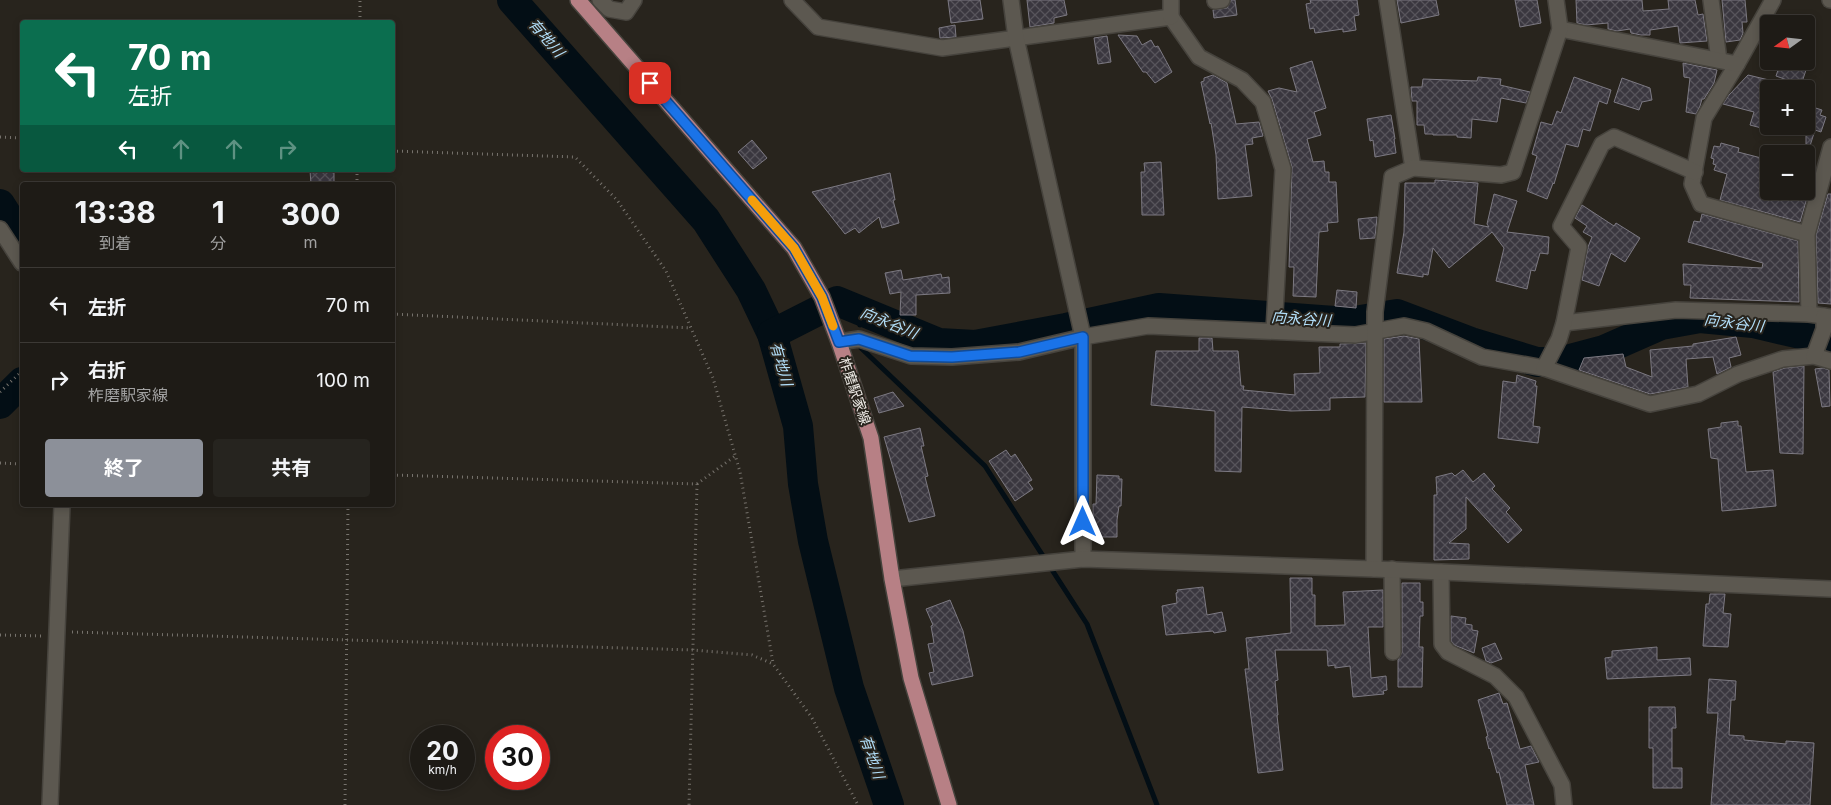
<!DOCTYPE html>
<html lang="ja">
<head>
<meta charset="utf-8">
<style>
	:root { --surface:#1e1b16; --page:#26241f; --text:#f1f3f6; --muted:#a1a1a1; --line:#3c3935; --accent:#8c9099 }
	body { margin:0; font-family:Inter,"Noto Sans JP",sans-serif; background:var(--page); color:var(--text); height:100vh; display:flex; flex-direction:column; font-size:19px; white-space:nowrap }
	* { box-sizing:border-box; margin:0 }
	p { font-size:16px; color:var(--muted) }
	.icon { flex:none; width:28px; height:28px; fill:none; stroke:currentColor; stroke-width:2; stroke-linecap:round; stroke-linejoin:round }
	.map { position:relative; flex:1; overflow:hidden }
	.side { position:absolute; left:20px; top:182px; width:375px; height:325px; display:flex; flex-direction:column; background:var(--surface); border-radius:5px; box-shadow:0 2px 8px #0003,0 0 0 1px var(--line) }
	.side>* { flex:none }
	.top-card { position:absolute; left:20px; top:20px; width:375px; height:152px; border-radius:5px; box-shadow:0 2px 8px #0003,0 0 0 1px var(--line); background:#0b6e4f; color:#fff; overflow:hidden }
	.needle { width:32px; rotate:255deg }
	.buttons { position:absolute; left:1760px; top:15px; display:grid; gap:10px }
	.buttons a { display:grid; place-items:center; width:55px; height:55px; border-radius:5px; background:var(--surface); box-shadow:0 2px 8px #0003,0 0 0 1px var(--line); font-size:25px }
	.speed { position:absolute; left:410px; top:725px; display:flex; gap:10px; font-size:25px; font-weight:700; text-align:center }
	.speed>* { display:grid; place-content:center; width:65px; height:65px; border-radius:50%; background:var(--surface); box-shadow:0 2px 8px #0003,0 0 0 1px var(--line); line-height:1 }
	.speed small { font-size:12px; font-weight:400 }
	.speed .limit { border:8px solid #d22; background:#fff; color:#111 }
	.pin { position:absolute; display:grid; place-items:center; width:42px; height:42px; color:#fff; margin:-21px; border-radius:10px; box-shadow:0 2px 8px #0006 }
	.me { position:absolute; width:55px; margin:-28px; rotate:0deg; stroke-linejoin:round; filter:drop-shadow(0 0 4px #0008) }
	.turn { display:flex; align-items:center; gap:18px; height:105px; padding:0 25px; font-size:22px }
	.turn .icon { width:65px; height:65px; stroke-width:2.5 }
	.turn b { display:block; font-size:35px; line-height:42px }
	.lanes { display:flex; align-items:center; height:48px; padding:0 25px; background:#0003; justify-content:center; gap:25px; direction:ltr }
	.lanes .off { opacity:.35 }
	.eta { display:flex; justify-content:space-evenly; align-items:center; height:85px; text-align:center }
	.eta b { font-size:30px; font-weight:700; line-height:35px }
	.button { display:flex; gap:10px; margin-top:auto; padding:10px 25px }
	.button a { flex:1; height:58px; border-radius:5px; background:var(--accent); color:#fff; font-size:20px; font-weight:700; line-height:58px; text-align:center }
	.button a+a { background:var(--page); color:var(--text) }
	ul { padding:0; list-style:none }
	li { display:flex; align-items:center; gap:15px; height:75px; padding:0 25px; border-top:1px solid var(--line) }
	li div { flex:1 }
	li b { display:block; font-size:19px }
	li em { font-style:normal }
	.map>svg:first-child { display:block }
</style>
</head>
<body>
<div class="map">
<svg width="1831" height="805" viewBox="0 0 1831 805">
	<defs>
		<pattern id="building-cross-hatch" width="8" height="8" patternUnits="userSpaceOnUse" patternTransform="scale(1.25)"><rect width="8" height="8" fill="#3a373f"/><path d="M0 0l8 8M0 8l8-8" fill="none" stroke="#57545b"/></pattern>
	</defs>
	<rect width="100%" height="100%" fill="#28241d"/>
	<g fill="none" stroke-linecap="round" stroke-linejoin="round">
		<g stroke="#030e15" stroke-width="5">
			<path d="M860,325l4,-12"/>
			<path d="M861,348l124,118 102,158 70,181"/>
		</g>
		<g stroke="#030e15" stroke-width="30">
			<path d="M512,0l194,220 45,70 21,44 26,92 5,58 10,57 36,147 40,117"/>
			<path d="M0,204l22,35"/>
			<path d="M772,334l65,-33 102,42 36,2 91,-17 93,-20 189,14 49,-8 74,28 66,20h22l45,-12 57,-25 39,-7 53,5 78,18"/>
			<path d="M0,404l22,-22"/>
		</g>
	</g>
	<g fill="url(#building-cross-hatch)" stroke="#7c7982">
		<path d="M948,0h32l3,19 -32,4z"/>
		<path d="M1027,0h37l3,15 -13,3v5l-24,4z"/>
		<path d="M1231,0h4l2,15 -23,3 -1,-8 14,-2z"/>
		<path d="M1310,0h47l2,15 -5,1 2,14 -13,2v-3l-28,4 -1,-5 -4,1 -4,-25 5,-1z"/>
		<path d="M1397,0h39l3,15 -38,8z"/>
		<path d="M1515,0h22l4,23 -21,4z"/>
		<path d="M1576,0h66l1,11 26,-2 -1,-9h27l3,15 5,-1 4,27 -27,2 -2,-17 -28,4v5h-9l-10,-2 -1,-4 -13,2 -9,-2v-6l-22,2 -9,-2z"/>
		<path d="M1722,0h23l2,22h-5l1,11 -3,7 -14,2z"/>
		<path d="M955,25l1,12 -16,1 -1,-10z"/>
		<path d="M1118,35l19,1 5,9 9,-5 4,7 3,-1 14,26 -17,11 -9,-11h-3z"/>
		<path d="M1107,36l4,26 -13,2 -4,-26z"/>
		<path d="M1312,61l14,47 -12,4 7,23 -14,4 6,23 11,-1 1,11h4v10h7l2,40 -11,1 1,8 -9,1 -3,65 -23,-1 1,-29h-5l3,-100 -20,-68 -4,-8 11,-3 18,4 -7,-24z"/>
		<path d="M1781,61h28l-8,24 -25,-9z"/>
		<path d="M1683,63l34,7 -3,13 -10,16h-2l-2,7 -4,8 -10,-2 4,-34 -6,-1z"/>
		<path d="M1213,75l14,8 9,41 23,-2 4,14 -11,2 1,6 -8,1 7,51 -34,3 -2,-44 -5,-32 -1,1 -9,-42 3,-1v-3z"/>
		<path d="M1748,75l21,5v50l-19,-5 4,-13 -31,-8 6,-9z"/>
		<path d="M1478,77l23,2 -1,6 30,7 -4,11 -25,-5 -4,24 -25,-3 -1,19 -14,-1v-2h-24v-1h-8l-1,-9h-7v-24h-5l-1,-14h11l1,-8 54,2z"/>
		<path d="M1574,77l37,13 -4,14 -8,-3 -9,30 -7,-2 -5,18 -12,-3 -12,40 -1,-1 -6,16 -20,-8 10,-35 -5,-2 9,-32 11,3 5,-14 4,2z"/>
		<path d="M1622,78l28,10 2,12 -10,2 -3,8 -25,-8z"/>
		<path d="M1806,105l16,5 -2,5 6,2 -5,15 -6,-2 -6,19h-3z"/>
		<path d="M1391,115l4,24h-1l2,14 -21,4 -2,-17 -3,1 -3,-22z"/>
		<path d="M752,140l15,18 -14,11 -15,-17z"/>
		<path d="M1721,143l18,5 -1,4 31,8v31h40l-9,31 -80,-22 7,-26 -13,-4 2,-5 -3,-1 1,-5 -3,-1 3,-12 6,1z"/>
		<path d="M1161,162l3,53h-22l-1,-43h4l-1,-9z"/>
		<path d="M310,170h24v15h-23z"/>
		<path d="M890,173l5,27h-2l6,23 -17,5 -3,-11 -20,16 -4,-5 -10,6 -33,-42z"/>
		<path d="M1435,180l43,3 -4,41 15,3 -2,-3 7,-30 23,7 -10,31 42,5 -1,17 -8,-1 -5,18 -4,-1 -4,19 -31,-8 8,-33 -12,-16 -43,36 -16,-20 -5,27 -5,-1v3l-26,-4 7,-41 1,-49h30z"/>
		<path d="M1828,194h3v110l-13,-1 -2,-68z"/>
		<path d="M1582,205l32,21 2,-3 24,15 -15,24 -14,-9 -12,33 -17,-6 6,-33 4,-10 -9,-5 4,-6 -12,-8z"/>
		<path d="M1702,214l96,27 1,61 -109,-4 1,-13h-7l-1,-21 79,4 1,-5 -75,-21 6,-21 6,1z"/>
		<path d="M1377,217l-2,21 -15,1 -2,-20z"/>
		<path d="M901,270l2,10 38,-6 1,4 7,-1 1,16 -34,2v20h-16l1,-23 -11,2 -5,-21z"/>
		<path d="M1337,290l20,2 -1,16 -21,-2z"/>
		<path d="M1404,336l15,3 3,63h-38v-63z"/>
		<path d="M1736,337l5,18 -12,3 2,9 -14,7 -4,-17 -27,2 2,28 -38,7 -71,-24 5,-12 39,-4 3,13 26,10 -2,-27 43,-4v-2z"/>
		<path d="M1199,338h13l1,13h25l3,35h3l-1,4 52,5 -1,-21 26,-1 -1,-26h21v-3l26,-1 -1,54 -35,1v12l-39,1 -49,-4 -1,65 -26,-1v-60l-64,-6 5,-54h43z"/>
		<path d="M1804,366l-1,88 -23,-1 -7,-81 12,-4z"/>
		<path d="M1823,368l6,2 1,36 -8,1 -7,-38z"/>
		<path d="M1517,375l19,6 -1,5h2l-4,40 7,1 -2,16 -40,-5 5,-57 13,2z"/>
		<path d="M893,392l11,14 -25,7 -5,-15z"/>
		<path d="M1738,421v5h3l5,46 27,-2 3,36 -54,5 -4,-52 -7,-1 -3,-29 13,-2v-4z"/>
		<path d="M920,428l4,18h-3l7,30 -3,1 10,39 -26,6 -25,-85z"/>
		<path d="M1006,450l5,7 4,-3 17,26 -4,2 5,7 -18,12 -26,-40z"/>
		<path d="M1463,470l10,12 11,-9 11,13 -3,3 18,19 -4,4 16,18 -14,13 -42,-46v32l-17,14 20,1v15l-35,1v-65h3l-1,-18 16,-4 3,3z"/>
		<path d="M1097,475l22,1v3h3l-1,27h-2l-2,14v17h-17v-5l-7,1v-29h3z"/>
		<path d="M1290,578h22v17h3v31l30,-1 -2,-33 40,-2v37h-15l3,51 15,-2 1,14 -4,1 1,3 -31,3 -3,-31 -15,2v-3l-7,1 -1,-16h-52l3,30 -3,1 3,34h-1l6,55 -25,3 -13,-104h4l-3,-31 45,-5z"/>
		<path d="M1402,583h18v19h3v14h-3l-1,31h4l-1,40h-24v-27l4,-8z"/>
		<path d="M1203,587l4,28 15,-3 4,19 -12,2 -1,-2 -47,4 -4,-29 15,-3 -1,-10 2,-1 -1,-2z"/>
		<path d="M1710,594h15l-2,19 8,1 -3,33 -25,-1 3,-42h3z"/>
		<path d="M950,600l13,31 10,45 -41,9 -3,-12 5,-1 -6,-28 6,-1 -3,-17 2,-1 -7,-16z"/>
		<path d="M1451,616l15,2 -1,6 7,1v5l6,1 -4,22 -20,-8 -3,-4z"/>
		<path d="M1495,643l7,16 -11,4 -5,-2 -4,-13z"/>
		<path d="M1657,647v13l33,-2 1,17 -84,4 -2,-21 7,-1v-6z"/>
		<path d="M1709,679l27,2 -1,19h-4l-2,35 15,1v4l42,4v-3l28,2 -4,62h-99l7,-92h-11z"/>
		<path d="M1499,693l4,11 4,-1 13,46 11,-3 8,16 -14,3 9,40h-27l-8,-33 -2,1 -7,-25 -1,1 -3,-12 2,-1 -10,-36z"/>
		<path d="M1649,707h26l1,21h-4v40h10v20h-29v-40h-4z"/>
	</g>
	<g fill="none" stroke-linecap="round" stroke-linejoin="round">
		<defs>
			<g id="minor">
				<path d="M600,0l9,9 17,3 8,-12"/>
				<path d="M792,0l26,27 124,21 229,-31 28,40 43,23 21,22 20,67 -9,161"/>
				<path d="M1011,0l5,38 67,299v222"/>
				<path d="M1171,0v17"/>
				<path d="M1387,0l26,168"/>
				<path d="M1711,0l8,60"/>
				<path d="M1773,0l-36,64 -33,54 -12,66 9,20 106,30"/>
				<path d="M1830,0h1"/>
				<path d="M1215,1l7,-1"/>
				<path d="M1560,29l177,35"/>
				<path d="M0,229l22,34"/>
				<path d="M1809,314l-2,-80 24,-87"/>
				<path d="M1564,323l112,-13 133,4 22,3"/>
				<path d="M839,342l20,-3 52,17 41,1 67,-5 64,-15 65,-11 207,9 49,-9 22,5 56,26 62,11 106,36 48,-10 40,-20 45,-15 31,-3 17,5"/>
				<path d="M1814,356l10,-27v-13"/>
				<path d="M1544,368l15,-29 5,-16 15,-76 -18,-21 41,-82 12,-7 81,35"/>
				<path d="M1374,569l1,-257 17,-135 21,-9 88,7 12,-3 47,-143 -4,-29"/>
				<path d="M1392,569l1,83"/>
				<path d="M1441,572l1,72 6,8 47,24 21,21 46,88 2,20"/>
				<path d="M892,579l191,-20 291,10 457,20"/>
				<path d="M50,805l12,-300"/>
			</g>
			<path id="major" d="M578,0l216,248 28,49 17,45 32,96 21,141 19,99 38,127"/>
		</defs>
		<use href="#minor" stroke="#46433d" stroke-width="18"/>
		<use href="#major" stroke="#46433d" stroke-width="18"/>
		<g stroke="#77736d" stroke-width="3" stroke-dasharray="1 4" stroke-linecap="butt">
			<path d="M360,22v-22"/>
			<path d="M0,137l22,1"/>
			<path d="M392,151l183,6 42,43 49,71 47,107 27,94 33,191"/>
			<path d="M357,185v-15"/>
			<path d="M392,314l299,14"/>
			<path d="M0,392l22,-21"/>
			<path d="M0,463l22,1"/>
			<path d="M392,475l305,9 -8,321"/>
			<path d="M697,484l38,-28"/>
			<path d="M72,632l621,18 59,5 21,9 39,54 46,87"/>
			<path d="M0,635l42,1"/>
			<path d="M345,805l3,-300"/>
		</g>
		<use href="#minor" stroke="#5c5850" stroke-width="15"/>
		<use href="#major" stroke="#b78085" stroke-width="15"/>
	</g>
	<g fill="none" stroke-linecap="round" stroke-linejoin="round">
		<defs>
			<path id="route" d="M650,83l144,165 28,49 17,45 20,-3 51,17 42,1 67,-5 64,-15v185"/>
		</defs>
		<use href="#route" stroke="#114b97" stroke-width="12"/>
		<use href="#route" stroke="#1a73e8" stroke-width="9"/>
		<path stroke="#f59e0b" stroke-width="9" d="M752,200l42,48 28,49 11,29"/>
	</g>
	<g text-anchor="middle" stroke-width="4" stroke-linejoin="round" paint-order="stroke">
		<g font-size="14" fill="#f0ede8" stroke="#28241d">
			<text transform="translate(855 391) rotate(71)" y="5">柞磨駅家線</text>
		</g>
		<g font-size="15" font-style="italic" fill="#b2dffa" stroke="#28241d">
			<text transform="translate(546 38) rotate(49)" y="5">有地川</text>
			<text transform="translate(1301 319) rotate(4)" y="5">向永谷川</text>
			<text transform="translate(889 323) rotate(22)" y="5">向永谷川</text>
			<text transform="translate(1734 323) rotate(7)" y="5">向永谷川</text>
			<text transform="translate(781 364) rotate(74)" y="5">有地川</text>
			<text transform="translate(872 757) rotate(71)" y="5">有地川</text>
		</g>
	</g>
</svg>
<div class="buttons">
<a><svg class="needle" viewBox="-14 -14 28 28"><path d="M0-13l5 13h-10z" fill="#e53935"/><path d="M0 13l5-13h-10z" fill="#a1a1a1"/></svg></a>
<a>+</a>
<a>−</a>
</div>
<div class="speed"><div>20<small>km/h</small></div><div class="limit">30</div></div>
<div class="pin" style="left:650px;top:83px;background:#d93025"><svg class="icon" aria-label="arrive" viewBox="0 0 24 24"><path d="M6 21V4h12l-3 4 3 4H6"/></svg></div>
<svg class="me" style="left:1083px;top:522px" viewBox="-20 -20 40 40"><path d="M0-17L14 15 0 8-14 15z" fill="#1a73e8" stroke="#fff" stroke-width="4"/></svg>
<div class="top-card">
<div class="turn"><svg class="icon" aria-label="left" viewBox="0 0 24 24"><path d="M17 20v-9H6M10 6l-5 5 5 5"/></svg><div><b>70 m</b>左折</div></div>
<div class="lanes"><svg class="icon" aria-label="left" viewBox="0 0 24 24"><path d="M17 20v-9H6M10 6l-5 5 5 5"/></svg><svg class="icon off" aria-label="ahead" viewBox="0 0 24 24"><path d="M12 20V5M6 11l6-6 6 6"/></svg><svg class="icon off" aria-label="ahead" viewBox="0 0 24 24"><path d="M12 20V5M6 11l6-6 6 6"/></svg><svg class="icon off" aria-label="right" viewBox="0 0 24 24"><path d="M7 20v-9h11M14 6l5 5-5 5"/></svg></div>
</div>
<section class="side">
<div class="eta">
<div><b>13:38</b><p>到着</p></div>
<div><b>1</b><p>分</p></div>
<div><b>300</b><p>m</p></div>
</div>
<ul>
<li><svg class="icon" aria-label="left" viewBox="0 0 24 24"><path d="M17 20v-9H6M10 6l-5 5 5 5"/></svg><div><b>左折</b></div><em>70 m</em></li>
<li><svg class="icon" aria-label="right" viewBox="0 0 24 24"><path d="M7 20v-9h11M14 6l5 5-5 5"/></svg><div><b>右折</b><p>柞磨駅家線</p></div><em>100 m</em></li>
</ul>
<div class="button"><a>終了</a><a>共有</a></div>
</section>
</div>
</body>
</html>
